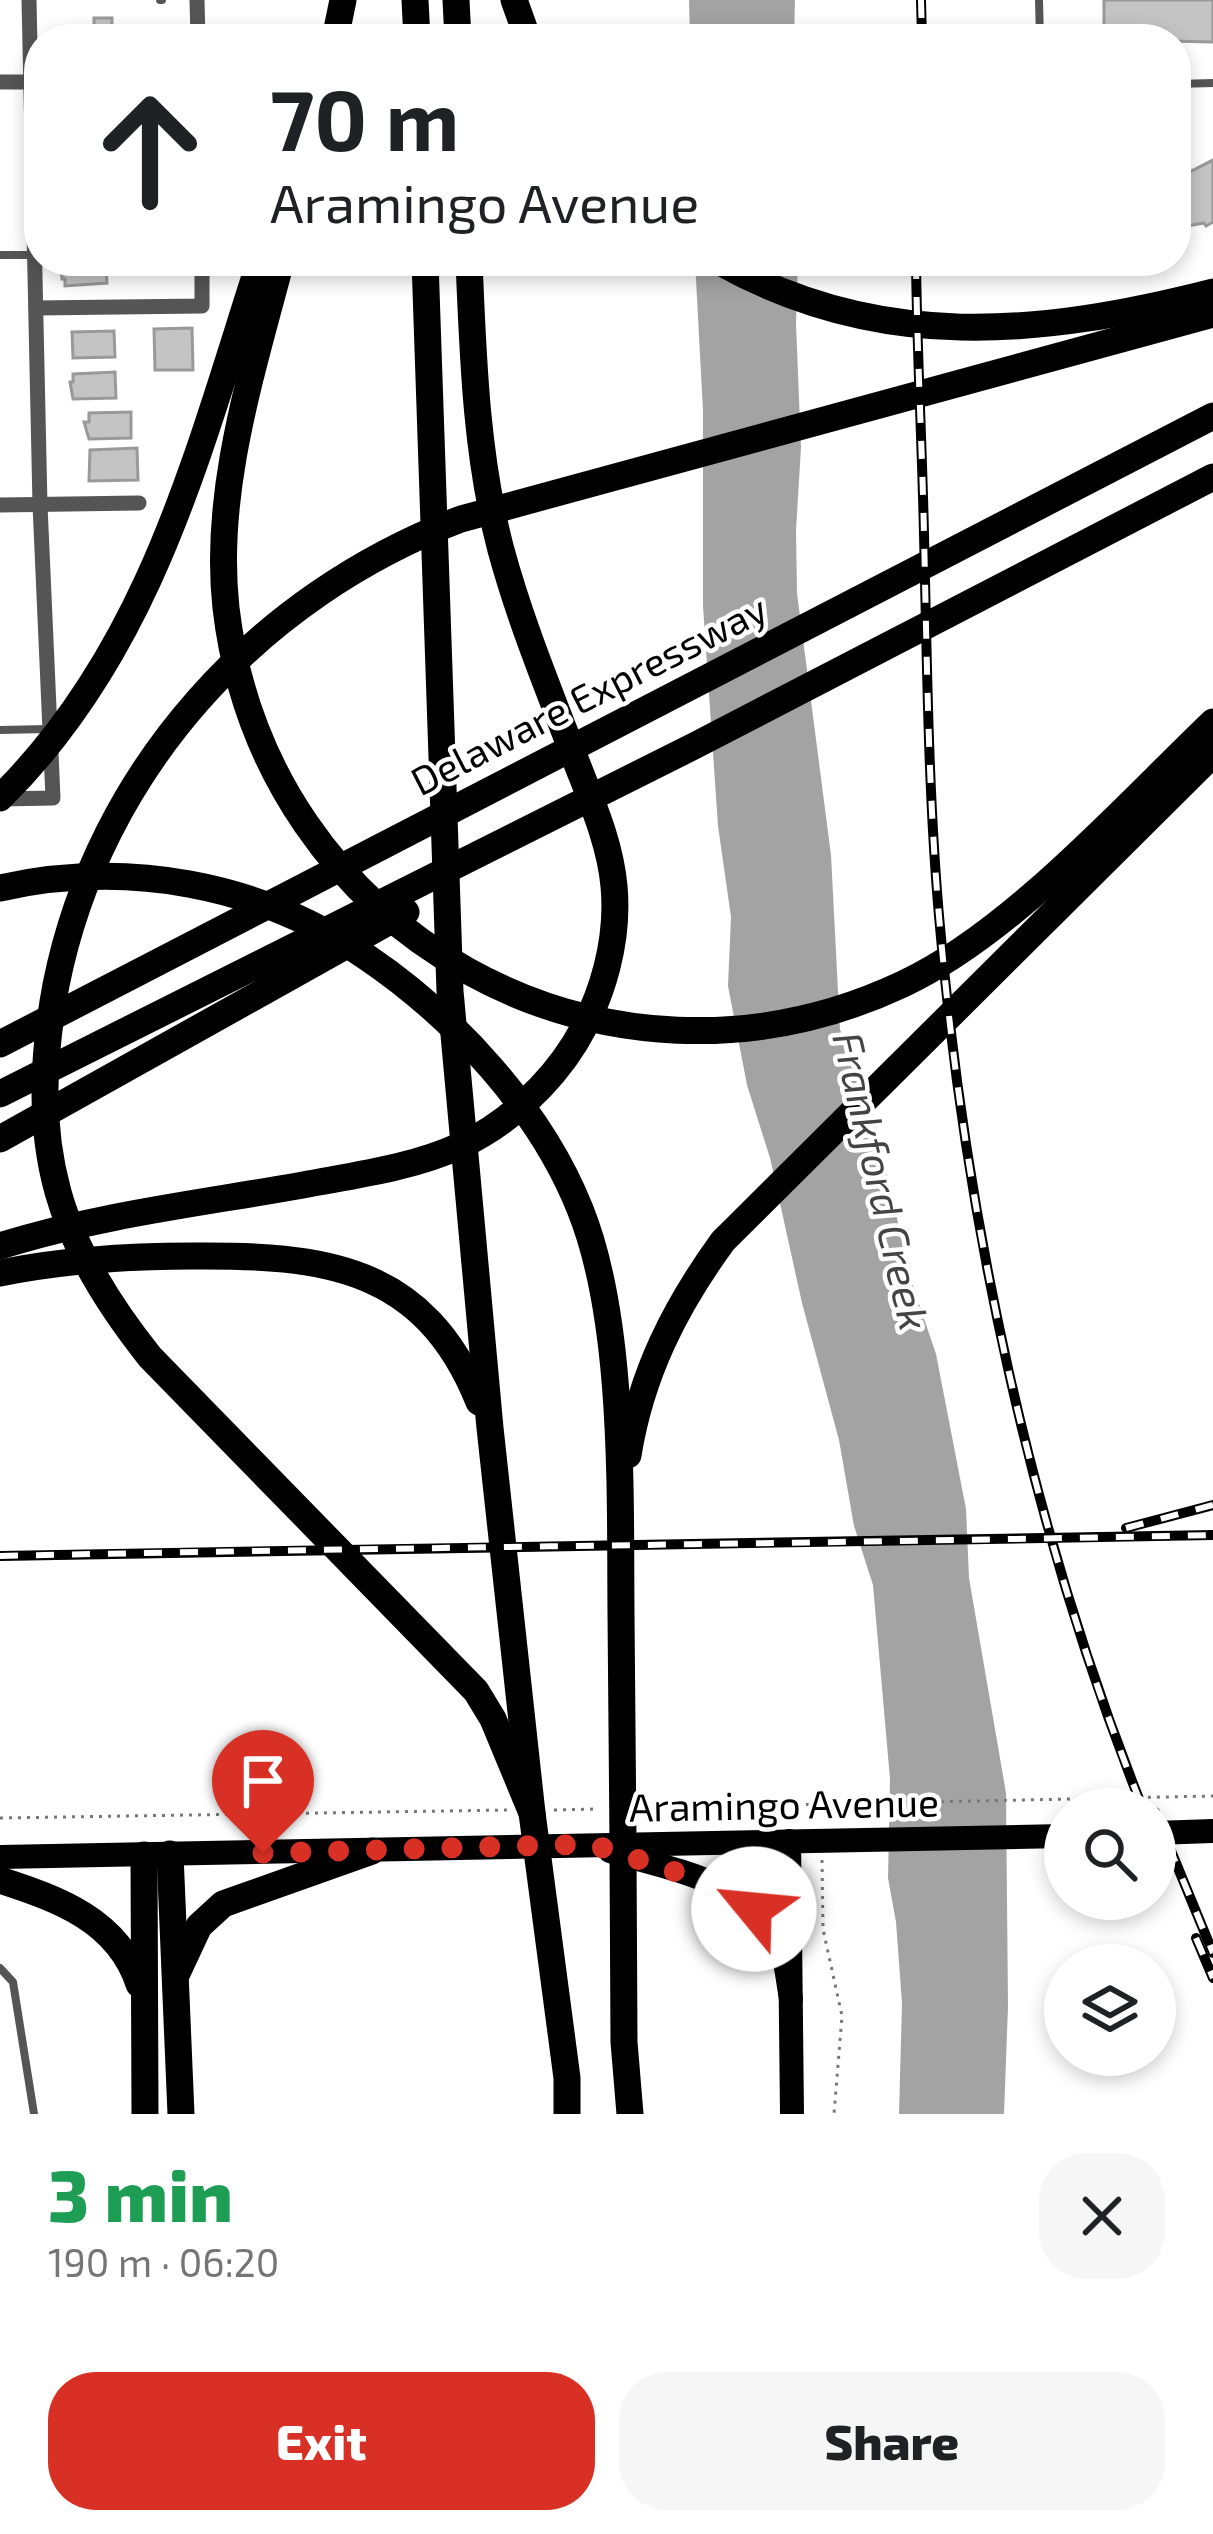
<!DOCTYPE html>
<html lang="en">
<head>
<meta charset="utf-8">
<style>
	:root { --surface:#fff; --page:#f6f6f6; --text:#202124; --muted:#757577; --accent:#d93025 }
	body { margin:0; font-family:"Exo 2",sans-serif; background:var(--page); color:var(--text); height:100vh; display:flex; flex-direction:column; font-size:45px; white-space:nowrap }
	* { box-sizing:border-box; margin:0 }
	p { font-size:39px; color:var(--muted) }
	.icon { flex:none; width:66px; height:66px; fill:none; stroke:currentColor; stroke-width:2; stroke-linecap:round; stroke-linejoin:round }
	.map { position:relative; height:2114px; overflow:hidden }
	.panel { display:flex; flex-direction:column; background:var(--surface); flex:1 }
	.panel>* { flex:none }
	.guide { position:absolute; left:24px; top:24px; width:1167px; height:252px; border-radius:48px; box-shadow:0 6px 18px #0003; background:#fff; color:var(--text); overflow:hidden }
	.controls { position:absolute; left:1044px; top:1788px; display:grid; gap:24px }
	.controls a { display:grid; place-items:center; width:132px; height:132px; border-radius:50%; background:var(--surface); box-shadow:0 6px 18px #0003; font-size:60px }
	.pin { position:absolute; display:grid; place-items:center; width:102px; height:102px; color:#fff; margin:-123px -51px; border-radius:50% 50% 50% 0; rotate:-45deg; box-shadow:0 0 12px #0007 }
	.pin .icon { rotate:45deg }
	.me { position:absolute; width:132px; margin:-66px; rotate:298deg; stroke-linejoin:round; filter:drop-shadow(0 0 9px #0008) }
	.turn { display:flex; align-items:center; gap:42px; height:252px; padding:0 48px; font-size:54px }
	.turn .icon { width:156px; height:156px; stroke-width:2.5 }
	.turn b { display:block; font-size:84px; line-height:102px }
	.round { display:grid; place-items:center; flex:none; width:126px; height:126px; border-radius:48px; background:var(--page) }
	.overview { display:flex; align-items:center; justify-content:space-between; height:204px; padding:0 48px }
	h1 { font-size:72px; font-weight:800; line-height:90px; color:#1e9e55 }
	.primary-button { display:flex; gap:24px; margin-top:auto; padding:24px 48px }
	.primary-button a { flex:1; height:138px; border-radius:48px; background:var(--accent); color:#fff; font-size:48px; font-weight:800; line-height:138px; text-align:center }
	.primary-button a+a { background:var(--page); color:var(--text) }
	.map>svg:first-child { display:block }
</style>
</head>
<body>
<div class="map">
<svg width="1213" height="2114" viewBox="0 0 1213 2114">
	<rect width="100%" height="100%" fill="#fff"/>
	<g fill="#a3a3a3">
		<path d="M689,0h106l-1,39h-104z"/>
		<path d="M695,261h103l-2,63 5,123 -5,84 1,62 34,262 9,175 25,47 46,203 25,74 30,155 3,69 37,215 2,214 -4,107h-105l3,-111 -6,-81 -8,-44 2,-99 -17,-194 -19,-59 -15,-86 -37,-137 -32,-145 -23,-73 -19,-99 3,-69 -13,-91 -15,-220v-195z"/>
	</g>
	<g fill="#c4c4c4" stroke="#999" stroke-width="3">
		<path d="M1104,0h109v42l-135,-3v-11h26z"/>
		<rect x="94" y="18" width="18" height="21"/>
		<path d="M1213,160v62l-7,4 -2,-3 -28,5v-49z"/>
		<path d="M61,261h38v7l-38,1z"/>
		<path d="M106,268l1,15 -42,3v-7h-3l-1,-10z"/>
		<path d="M192,328l1,42h-38l-1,-41z"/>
		<path d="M114,331l1,26 -42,1 -1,-26z"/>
		<path d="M115,372l1,26 -43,1 -3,-17h3v-8z"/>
		<path d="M131,412v26l-42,1 -5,-17h5v-9z"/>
		<path d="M137,448l1,32 -49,1 1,-31z"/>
	</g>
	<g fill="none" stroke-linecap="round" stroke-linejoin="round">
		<g stroke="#777" stroke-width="3" stroke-dasharray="3 6" stroke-linecap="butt">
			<path d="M644,1808l569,-12"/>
			<path d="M554,1810l44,-1"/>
			<path d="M0,1818l508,-8"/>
			<path d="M822,1860l1,69 19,87 -8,98"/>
		</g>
		<g stroke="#555" stroke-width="8">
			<path d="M160,0h2"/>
			<path d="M1039,0l1,39"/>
			<path d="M1176,84l37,-1"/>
			<path d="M0,255h34"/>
			<path d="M0,730l48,-1"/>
			<path d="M0,1968l13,14 21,132"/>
		</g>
		<g stroke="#555" stroke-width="15">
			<path d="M197,0l1,39"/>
			<path d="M0,82h39"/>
			<path d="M36,308l166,-2v-45"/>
			<path d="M0,505l139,-2"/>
			<path d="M2,799l51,-1 -13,-293 -11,-505"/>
		</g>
		<g stroke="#000" stroke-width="24">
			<path d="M1155,1833l58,-2"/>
			<path d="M789,1841l3,273"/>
			<path d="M610,1851c57,18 133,28 165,84 11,19 12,42 16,64"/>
			<path d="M0,1857l1065,-21"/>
		</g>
		<g stroke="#000" stroke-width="27">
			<path d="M415,0l2,39"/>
			<path d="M456,0l2,39"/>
			<path d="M514,0l14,39"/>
			<path d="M335,39l8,-39"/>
			<path d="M281,261c-29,112 -68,230 -55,347 38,326 380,516 677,376 109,-51 221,-177 310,-262"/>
			<path d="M425,261l25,730 40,437 42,385 35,265v36"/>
			<path d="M718,261c161,91 322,75 495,31"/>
			<path d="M0,798c150,-148 197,-343 260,-537"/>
			<path d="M0,888c126,-28 258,-5 365,68 89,60 175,153 215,253 45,111 40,285 41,405 1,143 3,285 3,428l6,72"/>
			<path d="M0,1044l1213,-628"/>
			<path d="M0,1094l696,-349 517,-268"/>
			<path d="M0,1139l406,-227"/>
			<path d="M0,1246c98,-31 202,-43 303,-61 53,-10 109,-17 159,-40 45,-21 87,-60 113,-102 28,-46 44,-103 39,-157 -4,-45 -24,-88 -40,-130 -26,-68 -54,-136 -73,-206 -25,-94 -28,-193 -32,-289"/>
			<path d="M0,1273c64,-13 127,-17 192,-17 130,-1 232,9 287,146"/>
			<path d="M628,1455c13,-81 47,-148 95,-214l490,-487"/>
			<path d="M532,1813l-39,-94 -17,-28 -326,-334c-39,-49 -75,-104 -92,-165 -19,-69 -15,-138 -2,-207 43,-216 202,-389 405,-466l752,-205"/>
			<path d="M170,1854l11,260"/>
			<path d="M144,1855l1,259"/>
			<path d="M0,1880c58,19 118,40 139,104"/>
			<path d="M177,1973l22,-47 24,-22 149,-53"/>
		</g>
		<defs>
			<g id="rail">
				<path d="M921,0l1,39"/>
				<path d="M916,261c1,91 6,182 8,273 3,127 4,255 15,382 26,303 91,610 204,893"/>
				<path d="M1126,1528l87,-23"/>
				<path d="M0,1556c404,-9 809,-12 1213,-21"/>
				<path d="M1155,1812l58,141"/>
				<path d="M1196,1938l17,40"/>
			</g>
		</defs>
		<use href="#rail" stroke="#000" stroke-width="10"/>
		<use href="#rail" stroke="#fff" stroke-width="6" stroke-dasharray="18" stroke-linecap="butt"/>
	</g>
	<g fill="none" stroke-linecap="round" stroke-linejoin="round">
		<path stroke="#d93025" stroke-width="21" stroke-dasharray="0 37.8" d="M263,1853l328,-9 146,48 17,17"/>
	</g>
	<g text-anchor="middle" stroke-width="9" stroke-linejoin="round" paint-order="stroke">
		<g font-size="39" fill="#000" stroke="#fff">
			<text transform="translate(589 695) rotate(-27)" y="14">Delaware Expressway</text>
			<text transform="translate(784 1805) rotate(-1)" y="14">Aramingo Avenue</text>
		</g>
		<g font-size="42" font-style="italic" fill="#444" stroke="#fff">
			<text transform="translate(881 1181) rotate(77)" y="15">Frankford Creek</text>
		</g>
	</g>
</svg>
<div class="controls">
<a><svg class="icon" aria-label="search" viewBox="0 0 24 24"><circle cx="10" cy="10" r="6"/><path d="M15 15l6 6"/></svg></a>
<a><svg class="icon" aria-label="layers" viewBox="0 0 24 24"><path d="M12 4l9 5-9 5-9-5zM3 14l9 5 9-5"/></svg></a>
</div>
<div class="pin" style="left:263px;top:1853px;background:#d93025"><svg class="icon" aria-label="arrive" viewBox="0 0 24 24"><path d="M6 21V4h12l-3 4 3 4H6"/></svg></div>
<svg class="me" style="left:754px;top:1909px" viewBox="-20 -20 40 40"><circle r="19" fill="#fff"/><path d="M0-13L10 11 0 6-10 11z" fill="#d93025"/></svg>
<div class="guide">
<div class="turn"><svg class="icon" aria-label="ahead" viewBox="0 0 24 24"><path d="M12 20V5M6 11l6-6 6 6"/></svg><div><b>70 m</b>Aramingo Avenue</div></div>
</div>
</div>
<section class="panel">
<div class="overview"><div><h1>3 min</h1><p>190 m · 06:20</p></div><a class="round"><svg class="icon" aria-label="close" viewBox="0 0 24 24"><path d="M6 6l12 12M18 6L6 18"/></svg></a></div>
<div class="primary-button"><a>Exit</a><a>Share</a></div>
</section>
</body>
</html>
